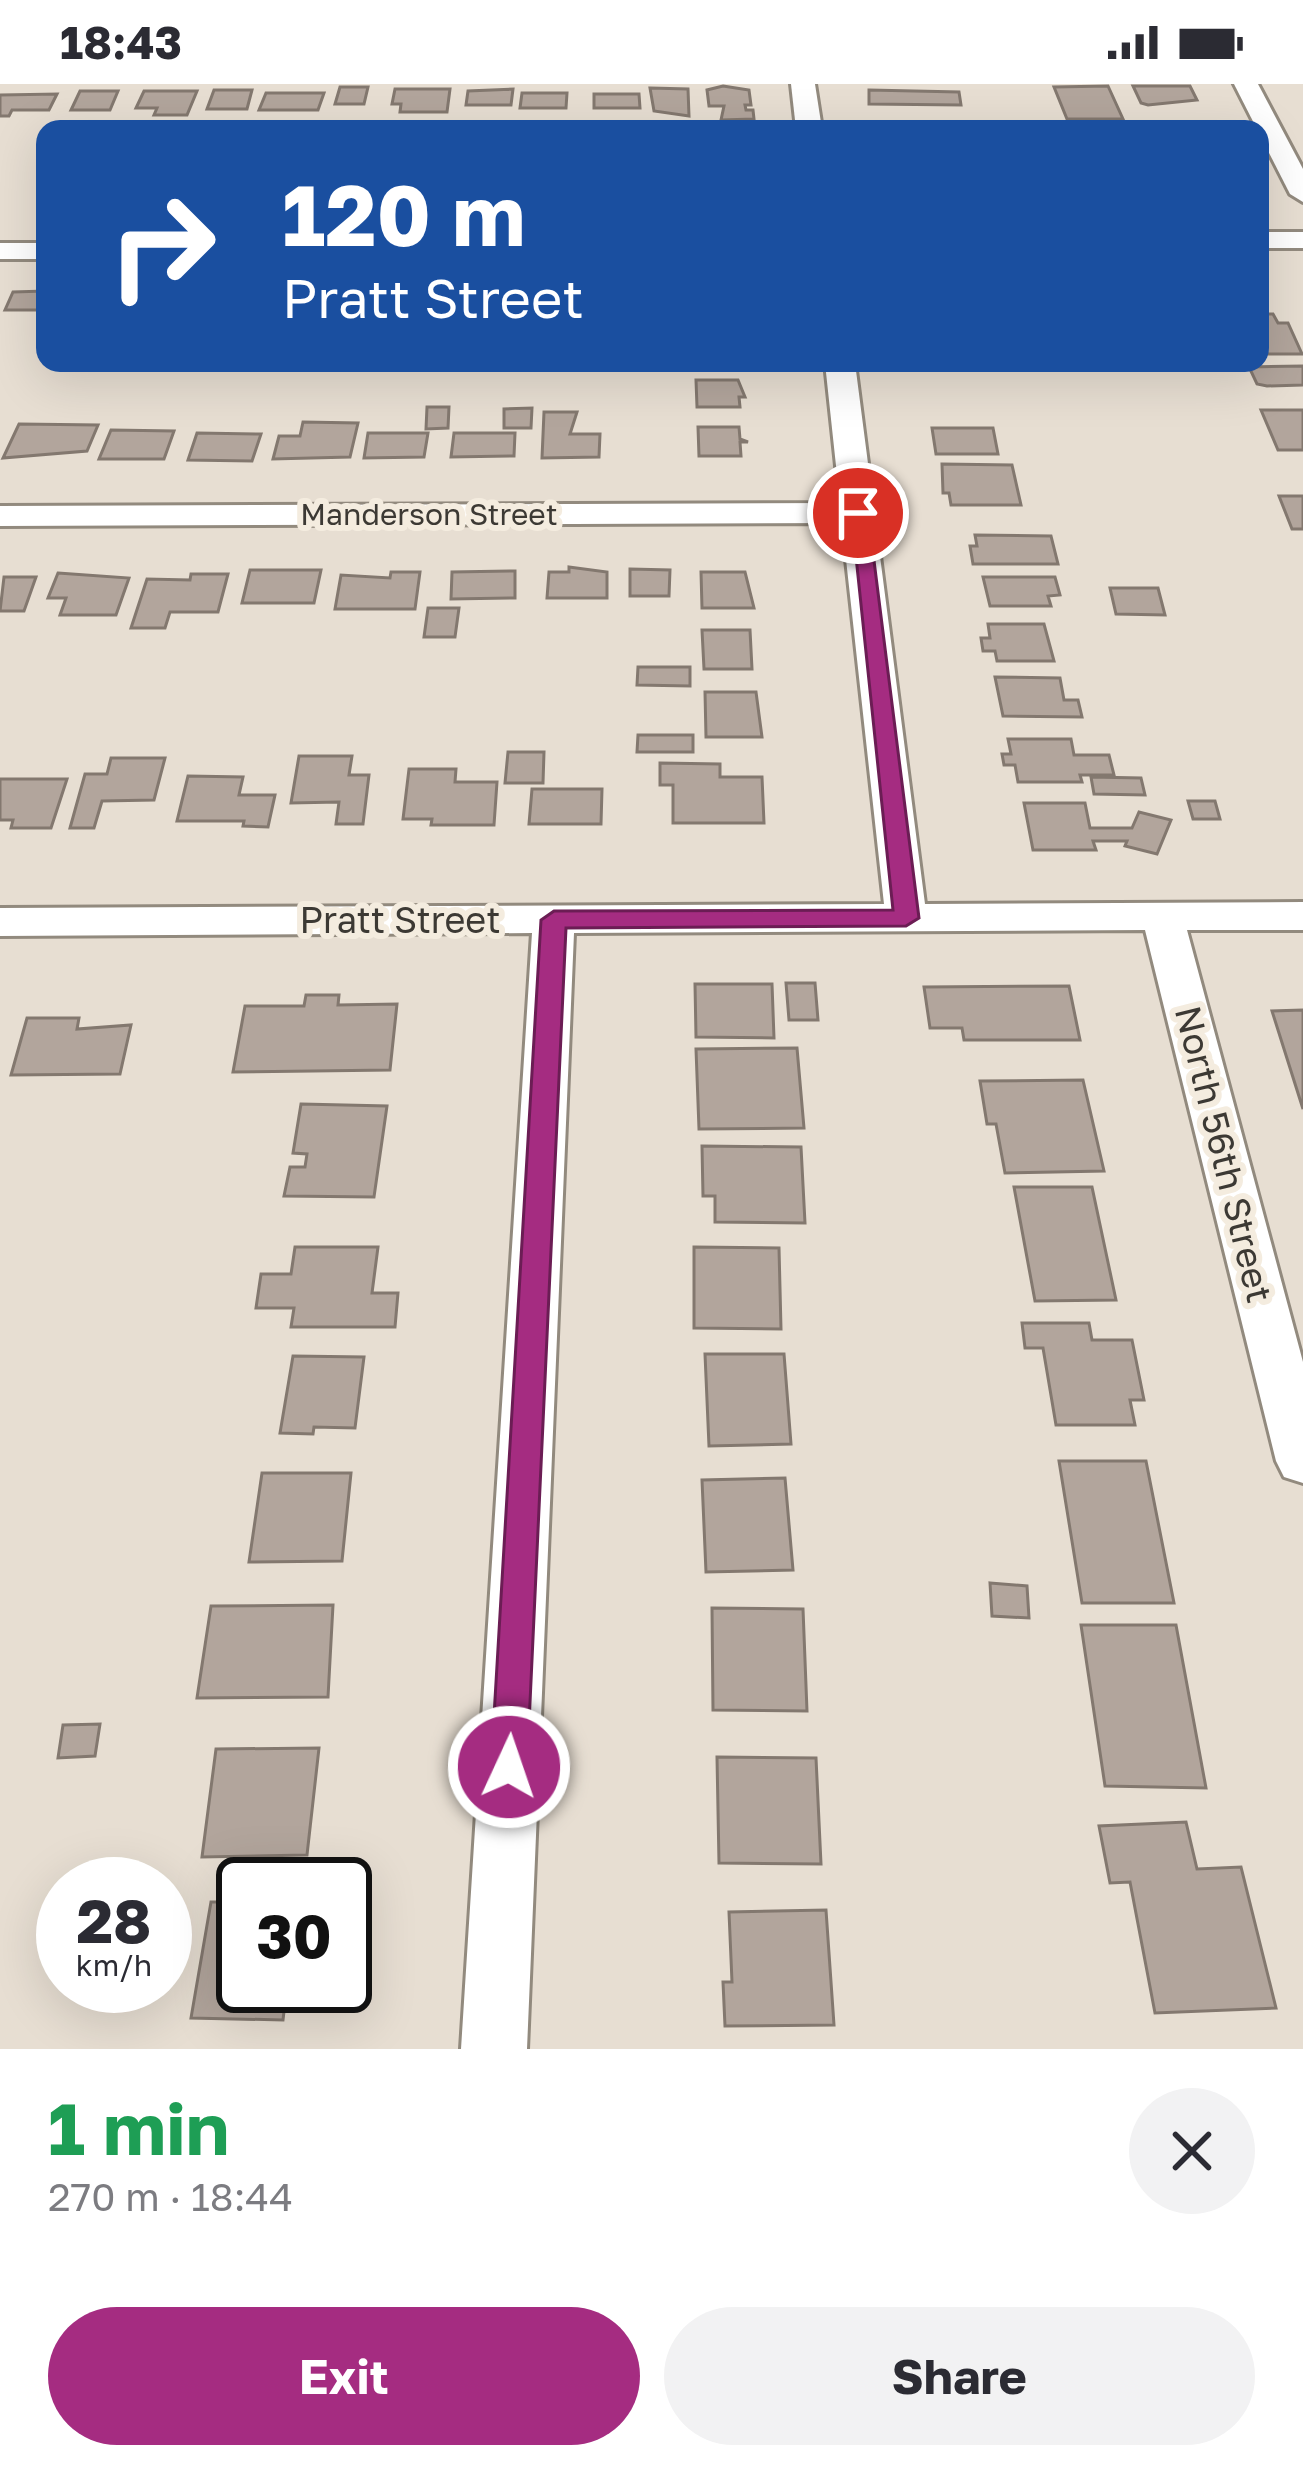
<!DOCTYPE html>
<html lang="en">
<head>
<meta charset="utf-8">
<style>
	:root { --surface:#fff; --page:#f2f2f3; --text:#2b2b33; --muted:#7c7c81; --accent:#a52c81 }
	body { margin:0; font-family:"Golos Text",sans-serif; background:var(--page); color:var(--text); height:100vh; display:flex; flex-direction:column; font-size:45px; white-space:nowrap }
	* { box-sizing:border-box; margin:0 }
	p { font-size:39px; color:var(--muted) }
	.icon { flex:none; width:66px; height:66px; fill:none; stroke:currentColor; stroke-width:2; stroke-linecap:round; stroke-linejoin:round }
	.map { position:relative; height:1965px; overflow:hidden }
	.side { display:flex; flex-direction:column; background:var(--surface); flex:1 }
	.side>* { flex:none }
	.hud { position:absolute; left:36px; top:36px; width:1233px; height:252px; border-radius:24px; box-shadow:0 12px 48px #0002; background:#1a4fa0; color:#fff; overflow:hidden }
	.speed { position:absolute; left:36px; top:1773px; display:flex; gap:24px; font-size:60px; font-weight:700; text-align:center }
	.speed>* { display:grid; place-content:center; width:156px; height:156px; border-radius:50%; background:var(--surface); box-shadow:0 12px 48px #0002; line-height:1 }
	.speed small { font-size:30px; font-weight:400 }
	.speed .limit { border:6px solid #111; border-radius:18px; background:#fff; color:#111 }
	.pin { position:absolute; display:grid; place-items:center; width:102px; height:102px; color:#fff; margin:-51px; border:6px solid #fff; border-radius:50%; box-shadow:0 3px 12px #0007 }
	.me { position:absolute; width:132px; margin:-66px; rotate:3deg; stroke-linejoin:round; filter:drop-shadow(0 0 9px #0008) }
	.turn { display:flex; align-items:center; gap:42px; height:252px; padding:0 48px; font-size:54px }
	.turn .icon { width:156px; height:156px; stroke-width:2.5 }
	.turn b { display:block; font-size:84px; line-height:102px }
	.round { display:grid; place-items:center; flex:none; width:126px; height:126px; border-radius:63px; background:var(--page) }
	.summary { display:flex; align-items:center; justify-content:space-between; height:204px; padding:0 48px }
	h1 { font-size:72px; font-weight:700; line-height:90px; color:#1e9e55 }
	.primary-button { display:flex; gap:24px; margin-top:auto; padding:24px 48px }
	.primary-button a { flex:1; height:138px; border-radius:72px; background:var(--accent); color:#fff; font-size:48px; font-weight:700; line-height:138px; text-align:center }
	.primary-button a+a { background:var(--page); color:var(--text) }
	.status { display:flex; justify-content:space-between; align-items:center; height:84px; padding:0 60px; background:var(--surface); direction:ltr }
	.status svg { height:33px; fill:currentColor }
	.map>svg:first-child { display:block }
</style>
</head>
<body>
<div class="status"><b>18:43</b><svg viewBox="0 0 49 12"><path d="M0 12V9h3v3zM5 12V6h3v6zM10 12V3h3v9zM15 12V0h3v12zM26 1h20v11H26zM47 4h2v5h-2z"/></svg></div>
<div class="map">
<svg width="1303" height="1965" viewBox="0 0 1303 1965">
	<rect width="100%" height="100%" fill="#e7ded2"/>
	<g fill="#b2a59c" stroke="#83786f" stroke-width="3">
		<path d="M723,2l26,4 2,15h-6l1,5h7l1,9 -33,1 3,-14h-15l-2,-16z"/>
		<path d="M1108,2l15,33h-56l-13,-32z"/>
		<path d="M1133,2h57l7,14 -49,5 -7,-2z"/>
		<path d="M340,3h28l-4,17h-29z"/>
		<path d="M650,4l38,1 1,27 -35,-5z"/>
		<path d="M395,5h55l-3,23h-47l1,-8h-9z"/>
		<path d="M513,5l-2,16h-45l2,-14z"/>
		<path d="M214,6h38l-5,19h-40z"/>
		<path d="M869,6l90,2 2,13 -92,-1z"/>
		<path d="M80,7h38l-8,19h-39z"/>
		<path d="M144,7h53l-10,24h-33l3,-7h-21z"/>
		<path d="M266,9h58l-6,17h-59z"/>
		<path d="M522,9h45l-1,15h-46z"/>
		<path d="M57,10l-8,16h-37l-3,6h-9v-21z"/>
		<path d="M594,10h45l1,14h-46z"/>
		<path d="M45,207v19h-40l8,-18z"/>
		<path d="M1260,230h13l5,9h10l14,31h-42z"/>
		<path d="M1303,282v19l-36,1 -10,-2 -8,-17z"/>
		<path d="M696,296h42l7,17h-6l1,10h-43z"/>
		<path d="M427,323h22l-1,21 -22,1z"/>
		<path d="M532,324l-1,20h-27v-19z"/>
		<path d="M1261,326h42v40h-25z"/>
		<path d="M544,328h33l-7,22h30l-1,23 -57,1z"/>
		<path d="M303,338l55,1 -8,34 -77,2 6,-23h21z"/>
		<path d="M19,340l79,1 -11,26 -84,7z"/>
		<path d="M698,343h41l1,12 8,3h-8l1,14h-42z"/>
		<path d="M932,344h61l5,26h-62z"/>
		<path d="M111,346l63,1 -10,28h-65z"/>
		<path d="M197,349l64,1 -9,27 -64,-1z"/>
		<path d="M368,349h60l-4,24 -60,1z"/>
		<path d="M454,349h61l-1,23 -63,1z"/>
		<path d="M942,380l70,1 9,40h-70l-2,-12h-6z"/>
		<path d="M1279,412h24v33h-11z"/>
		<path d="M975,451l76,1 7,28h-85l-3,-18h7z"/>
		<path d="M569,483l38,5v26h-60l2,-26h20z"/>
		<path d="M630,485l40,1 -1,26h-39z"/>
		<path d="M250,486h71l-7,33h-72z"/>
		<path d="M515,487v27l-64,1 1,-27z"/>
		<path d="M391,488h29l-5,37h-80l6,-34 49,3z"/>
		<path d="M701,488h44l9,36h-52z"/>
		<path d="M58,489l71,5 -13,37h-56l6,-17h-18z"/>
		<path d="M191,490h37l-10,38h-48l-5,16h-34l16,-49 43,1z"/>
		<path d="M4,493h32l-12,34h-24z"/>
		<path d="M983,493h72l5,18 -12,1 3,10h-61z"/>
		<path d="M1110,504h48l7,27 -49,-1z"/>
		<path d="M428,524h31l-4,29h-31z"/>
		<path d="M988,540h56l10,37h-57l-2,-10h-12l-2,-13h9z"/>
		<path d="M702,546h48l2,39h-48z"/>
		<path d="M638,583h52v19l-53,-1z"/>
		<path d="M995,593l65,1 4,22h14l4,17 -79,-1z"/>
		<path d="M705,608h51l6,45h-56z"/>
		<path d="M638,651h55v17h-56z"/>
		<path d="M1008,655h63l3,16h35l5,20h-34l2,7h-64l-3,-17h-11l-2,-11h9z"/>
		<path d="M508,668h36l-1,31h-38z"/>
		<path d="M299,672h53l-3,19h20l-6,49h-27l3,-22 -48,1z"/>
		<path d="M111,674h54l-11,42 -52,1 -8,27h-24l15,-54h22z"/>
		<path d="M660,679l60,1v13h42l2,46h-91v-38h-13z"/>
		<path d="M409,685h47l-1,13h42l-3,43h-63l1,-6h-29z"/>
		<path d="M188,692l55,1 -4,18h36l-7,32 -25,-1 1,-5h-67z"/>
		<path d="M1091,693l50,1 4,17 -51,-1z"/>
		<path d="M0,695h67l-16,49h-40l2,-8h-13z"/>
		<path d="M532,705h70l-1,35h-72z"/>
		<path d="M1188,717h27l5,18h-27z"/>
		<path d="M1024,719h61l5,25h42l7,-16 32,8 -14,34 -32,-8 2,-5h-34l3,9h-63z"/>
		<path d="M786,899h29l3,37h-29z"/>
		<path d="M695,900h77l2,54 -78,-1z"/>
		<path d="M1069,902l11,54h-116l-2,-12h-32l-6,-41z"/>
		<path d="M306,911h33l-1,10 59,-1 -7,66 -157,2 12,-66h59z"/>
		<path d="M1303,926v99l-31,-98z"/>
		<path d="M27,934h52l-2,11 54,-4 -11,49 -109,1z"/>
		<path d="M797,964l7,80 -105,1 -3,-80z"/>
		<path d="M1083,996l21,91 -99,2 -9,-49h-9l-7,-43z"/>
		<path d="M301,1020l86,2 -13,91 -90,-1 6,-29h15l2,-13 -14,-1z"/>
		<path d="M702,1062l99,1 4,76 -90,-1v-26h-12z"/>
		<path d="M1014,1103h78l24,113 -81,1z"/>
		<path d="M295,1163h83l-6,46h26l-3,34h-104l3,-19h-38l5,-34h30z"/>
		<path d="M694,1163l85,1 2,81 -87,-1z"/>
		<path d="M1022,1239h67l3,17h40l12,60h-14l5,25h-79l-13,-77h-18z"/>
		<path d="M705,1270h79l7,90 -82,2z"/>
		<path d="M293,1272l71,1 -9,71 -41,-1 -1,7 -33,-1z"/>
		<path d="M1059,1377h87l28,142h-92z"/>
		<path d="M262,1389h89l-9,88 -93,1z"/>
		<path d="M785,1394l8,92 -87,2 -4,-92z"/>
		<path d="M990,1499l37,3 2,32 -37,-2z"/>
		<path d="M333,1521l-5,92 -131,1 14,-92z"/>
		<path d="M712,1524l91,1 4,102 -94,-1z"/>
		<path d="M1081,1541h95l30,163 -101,-2z"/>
		<path d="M100,1640l-5,32 -37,2 5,-33z"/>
		<path d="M319,1664l-12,107 -105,2 14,-108z"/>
		<path d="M717,1673l99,1 5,106 -102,-1z"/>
		<path d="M1186,1738l11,47 44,-2 35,141 -121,5 -25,-131 -20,1 -11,-57z"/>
		<path d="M211,1818h32v84h44l-4,34 -92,-2z"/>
		<path d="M826,1826l8,115 -109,1 -2,-44h9l-3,-70z"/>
	</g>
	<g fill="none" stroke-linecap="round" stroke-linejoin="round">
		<defs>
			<g id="street">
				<path d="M791,0h24l7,45h-26z"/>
				<path d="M1234,0h24l45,85v33l-13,-8z"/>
				<rect x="1260" y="148" width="43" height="16"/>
				<rect x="0" y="159" width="45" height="16"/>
				<path d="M825,279h30l70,541 378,-2v28h-116l116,432v121l-19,-6 -8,-16 -131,-531 -571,3 -47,1116h-66l71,-1116 -532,3v-28l884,-4 -42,-381 -842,3v-20l840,-3z"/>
			</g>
		</defs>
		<use href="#street" stroke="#928a7e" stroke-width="6"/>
		<use href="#street" fill="#fff" fill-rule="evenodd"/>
	</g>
	<path fill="#a52c81" stroke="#6b1d54" stroke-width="3" d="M851,425l17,4 51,405 -13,8 -340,2 -39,839 -5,12 -13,5 -13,-5 -5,-12 50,-847 13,-9 339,-1z"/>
	<g text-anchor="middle" stroke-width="12" stroke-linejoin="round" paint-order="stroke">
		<g font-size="30" fill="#3c3934" stroke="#f4ecdf">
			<text x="429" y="441">Manderson Street</text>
		</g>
		<g font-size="36" fill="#3c3934" stroke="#f4ecdf">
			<text x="400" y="849">Pratt Street</text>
			<text transform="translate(1224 1070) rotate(76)" y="13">North 56th Street</text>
		</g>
	</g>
</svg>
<div class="speed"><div>28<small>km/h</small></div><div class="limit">30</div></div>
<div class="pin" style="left:858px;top:429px;background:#d93025"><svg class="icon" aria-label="arrive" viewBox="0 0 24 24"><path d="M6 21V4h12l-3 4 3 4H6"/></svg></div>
<svg class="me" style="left:509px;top:1683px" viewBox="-20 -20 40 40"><circle r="17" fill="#a52c81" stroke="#fff" stroke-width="3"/><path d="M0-11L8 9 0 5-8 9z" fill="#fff"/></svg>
<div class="hud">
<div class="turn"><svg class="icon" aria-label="right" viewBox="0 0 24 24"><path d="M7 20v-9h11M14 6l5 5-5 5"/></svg><div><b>120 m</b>Pratt Street</div></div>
</div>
</div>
<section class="side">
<div class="summary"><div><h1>1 min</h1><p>270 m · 18:44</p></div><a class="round"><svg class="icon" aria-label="close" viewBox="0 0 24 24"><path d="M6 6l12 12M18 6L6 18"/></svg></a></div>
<div class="primary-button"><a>Exit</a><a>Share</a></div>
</section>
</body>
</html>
